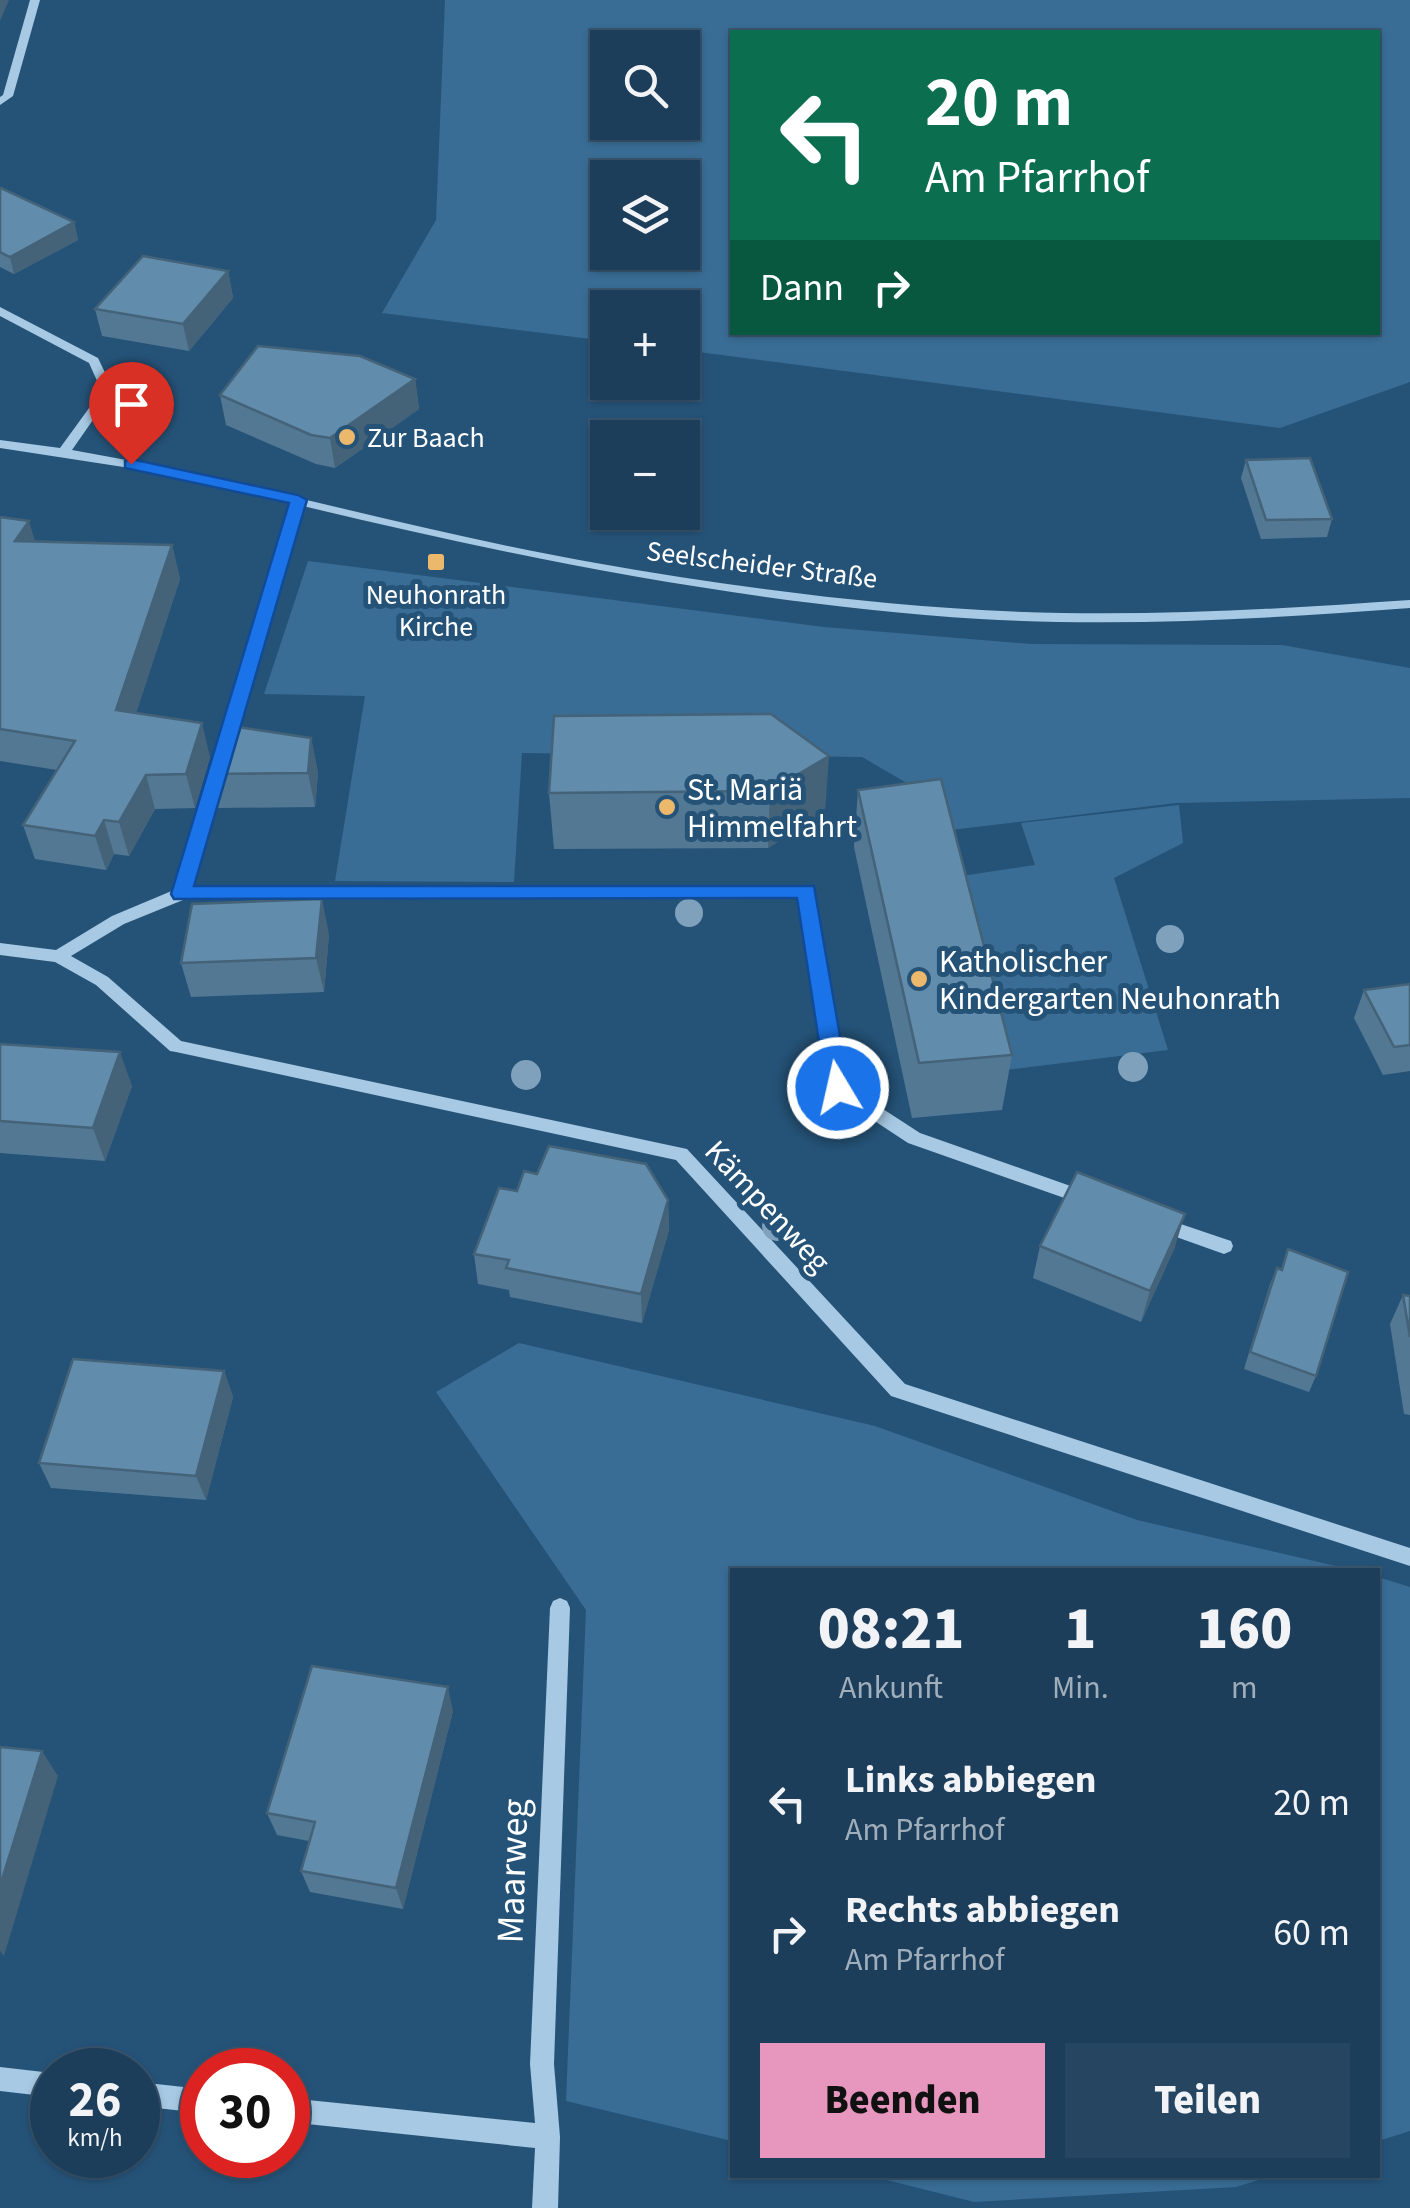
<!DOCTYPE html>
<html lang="de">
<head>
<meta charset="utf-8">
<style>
	:root { --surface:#1c3e5a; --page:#254560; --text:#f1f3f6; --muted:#a0aebb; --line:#3a5770; --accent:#e797bd }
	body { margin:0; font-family:"Source Sans 3",sans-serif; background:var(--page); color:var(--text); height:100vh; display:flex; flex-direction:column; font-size:38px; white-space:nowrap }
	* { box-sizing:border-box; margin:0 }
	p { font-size:32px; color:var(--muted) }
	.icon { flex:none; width:55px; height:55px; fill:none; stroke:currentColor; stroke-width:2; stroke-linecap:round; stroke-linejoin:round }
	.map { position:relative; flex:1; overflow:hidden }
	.side { position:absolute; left:730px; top:1568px; width:650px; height:610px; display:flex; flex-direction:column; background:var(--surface); border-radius:0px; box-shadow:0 2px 8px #0004,0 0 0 2px var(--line) }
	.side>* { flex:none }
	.top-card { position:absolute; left:730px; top:30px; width:650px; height:305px; border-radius:0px; box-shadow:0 2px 8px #0004,0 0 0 2px var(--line); background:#0b6e4f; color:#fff; overflow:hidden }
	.tools { position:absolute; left:590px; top:30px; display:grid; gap:20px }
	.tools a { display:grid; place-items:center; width:110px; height:110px; border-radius:0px; background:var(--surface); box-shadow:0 2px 8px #0004,0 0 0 2px var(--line); font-size:50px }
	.speed { position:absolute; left:30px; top:2048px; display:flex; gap:20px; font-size:50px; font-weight:700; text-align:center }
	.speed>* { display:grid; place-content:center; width:130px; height:130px; border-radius:50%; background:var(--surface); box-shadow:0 2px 8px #0004,0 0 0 2px var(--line); line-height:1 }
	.speed small { font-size:25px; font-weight:400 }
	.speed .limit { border:15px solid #d22; background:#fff; color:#111 }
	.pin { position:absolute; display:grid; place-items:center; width:85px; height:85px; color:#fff; margin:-102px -42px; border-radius:50% 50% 50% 0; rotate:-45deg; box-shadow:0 0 10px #0007 }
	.pin .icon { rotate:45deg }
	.me { position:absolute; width:110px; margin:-55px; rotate:351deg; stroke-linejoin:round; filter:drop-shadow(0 0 8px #0008) }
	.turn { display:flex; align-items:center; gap:35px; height:210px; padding:0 30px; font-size:45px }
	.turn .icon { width:130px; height:130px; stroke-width:2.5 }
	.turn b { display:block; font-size:70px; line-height:85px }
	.then { display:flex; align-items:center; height:95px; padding:0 30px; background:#0003; gap:20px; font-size:38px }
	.eta { display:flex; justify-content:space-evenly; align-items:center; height:170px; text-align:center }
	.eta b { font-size:60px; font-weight:800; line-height:70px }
	.cta { display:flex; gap:20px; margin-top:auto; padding:20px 30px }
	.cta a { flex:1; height:115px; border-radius:0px; background:var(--accent); color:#111; font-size:40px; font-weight:800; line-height:115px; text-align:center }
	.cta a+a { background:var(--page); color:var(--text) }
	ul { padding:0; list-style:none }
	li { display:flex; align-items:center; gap:30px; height:130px; padding:0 30px }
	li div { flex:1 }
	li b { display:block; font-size:38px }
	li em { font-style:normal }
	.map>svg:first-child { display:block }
</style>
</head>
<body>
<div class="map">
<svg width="1410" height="2208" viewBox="0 0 1410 2208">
	<rect width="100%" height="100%" fill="#255378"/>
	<g fill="#396d95" fill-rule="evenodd">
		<path d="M445,0h965v382l-130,46 -597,-78 -1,-42h-74l-1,33 -225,-28 54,-93zM732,32h646v300h-646zM608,48h74v74h-74zM608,178h74v74h-74z"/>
		<path d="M308,561l516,66 207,17 251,1 128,23v130l-234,5 -259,31 -12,-52 -43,-25 -340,-4 -8,129 -179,-1 30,-185 -101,-2z"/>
		<path d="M1179,805l4,38 -69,35 54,172 -171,21 -49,-193 87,-13 -14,-42z"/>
		<path d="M519,1343l356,83 262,94 216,50h-621v571l-166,-40 20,-491 -150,-218z"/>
		<path d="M1378,1577l32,10v544l-32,10z"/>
		<path d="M867,2175h407l-38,12 -262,15z"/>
	</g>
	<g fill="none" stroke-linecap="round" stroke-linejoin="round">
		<g fill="#a7c9e3" fill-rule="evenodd">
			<path d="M30,0h10l-27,96 -13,9v-8l3,-2z"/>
			<path d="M0,307l98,51 12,25 -6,21 -32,46c177,31 347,82 524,113 154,27 310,47 466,50 116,2 232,-5 348,-13v8c-143,11 -287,19 -430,11 -230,-15 -453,-59 -677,-113l-112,382 621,-1 34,198 74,48 176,62 3,5 -3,5 -6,2 -182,-64 -76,-50 -33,-196 -616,3 -59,24 -53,32 37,21 73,64 506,108 218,235 505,164v18l-519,-170 -215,-236 -500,-108 -6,-1 -74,-66 -41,-23 -55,-7v-12l56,7 56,-34 62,-26 116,-387 -160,-35 -130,-20v-8l60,8 32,-44 6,-21 -9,-20 -89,-47z"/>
			<path d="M1157,1216l74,25 2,5 -2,5 -7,3 -73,-26 -3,-5 3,-5z"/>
			<path d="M560,1598l7,3 3,7 -16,456 6,73 -2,71h-26l3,-60 -247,-26v-24l247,25 -5,-59 20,-456 3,-7z"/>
			<path d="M0,2067l52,6v24l-52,-6z"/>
			<path d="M138,2082l64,7v24l-64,-7z"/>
		</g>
	</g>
	<g fill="#7fa1bc">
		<circle cx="689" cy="913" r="14"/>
		<circle cx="1170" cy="939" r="14"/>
		<circle cx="1133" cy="1067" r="15"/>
		<circle cx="526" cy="1075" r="15"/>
		<circle cx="777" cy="1226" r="15"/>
	</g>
	<g fill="#537894">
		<path d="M0,188l74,34 4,18 -64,34 -14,-7z"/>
		<path d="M228,271l5,27 -44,53 -87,-15 -7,-27z"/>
		<path d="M415,379l4,30 -84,59 -19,-4 -90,-39 -6,-30z"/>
		<path d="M1246,460l86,59 -5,18 -66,2 -20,-61z"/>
		<path d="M0,517l35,24 137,4 8,34 -44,134 74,44 -15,51 -40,1 -26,47 -15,-2 -8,16 -71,-11 -12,-34 34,-55 -57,-9z"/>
		<path d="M771,714l54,99 -57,35 -214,1 -5,-56z"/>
		<path d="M311,738l7,35 -3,34 -97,1 -8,-34z"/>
		<path d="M858,790l154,265 -10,55 -90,8 -58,-271z"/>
		<path d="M329,934l-5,58 -133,5 -10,-34z"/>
		<path d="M1410,984v87l-27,4 -29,-57 10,-28z"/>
		<path d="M0,1044l132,42 -27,75 -105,-8z"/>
		<path d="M517,1191l151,9 1,30 -27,93 -132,-26 -1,-7 -31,-6 -4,-30z"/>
		<path d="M1040,1246l135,1 -34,75 -108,-44z"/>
		<path d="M1288,1249l28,127 -7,16 -65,-23 26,-85 7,-16 4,1z"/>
		<path d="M1403,1295l7,1v119l-6,-1 -14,-90z"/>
		<path d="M224,1371l9,26 -27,103 -155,-12 -12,-25z"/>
		<path d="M453,1711l-50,198 -93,-17 -9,-21 8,-30 -32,-6 -10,-22z"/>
	</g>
	<g fill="#446278">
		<path d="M0,0h9l-9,21z"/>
		<path d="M74,222l4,18 -64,34 -4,-17z"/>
		<path d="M228,271l5,27 -44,53 -6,-27z"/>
		<path d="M415,379l4,30 -84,59 -5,-30z"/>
		<path d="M29,521l10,34 -24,-14z"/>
		<path d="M172,545l8,34 -54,165 -10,-34z"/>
		<path d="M202,723l8,34 -15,51 -9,-34z"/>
		<path d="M311,738l7,35 -3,34 -7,-34z"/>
		<path d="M829,756l-4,57 -57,35 2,-57z"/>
		<path d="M146,775l9,34 -26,47 -10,-34z"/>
		<path d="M104,820l10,34 -8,16 -11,-34z"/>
		<path d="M322,899l7,35 -5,58 -8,-34z"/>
		<path d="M120,1052l12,34 -27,75 -12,-33z"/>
		<path d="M668,1200l1,30 -27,93 -1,-29z"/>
		<path d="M1185,1214l-10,33 -34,75 9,-31z"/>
		<path d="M224,1371l9,26 -27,103 -10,-24z"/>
		<path d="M448,1687l5,24 -50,198 -7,-21z"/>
		<path d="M42,1751l16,25 -54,180 -4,-5v-65z"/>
	</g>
	<g fill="#618cac" stroke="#446278" stroke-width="2.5">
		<path d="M0,188h1l73,34 -64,35 -10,-5z"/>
		<path d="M143,256l85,15 -45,53 -88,-15z"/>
		<path d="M258,346l102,10 55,23 -85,59 -19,-3 -91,-40z"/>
		<path d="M1310,458l22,61 -66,1 -20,-60z"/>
		<path d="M0,517l29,4 -14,20 157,4 -56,165 86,13 -16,51 -40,1 -27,47 -15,-2 -9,16 -72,-11 52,-84 -75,-12z"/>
		<path d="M771,714l58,42 -59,35 -221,2 5,-77z"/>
		<path d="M224,725l87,13 -3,35 -98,1z"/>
		<path d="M941,779l71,276 -93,8 -61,-273z"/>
		<path d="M322,899l-6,59 -135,5 11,-59z"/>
		<path d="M1410,984v61l-16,2 -30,-57z"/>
		<path d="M0,1044l120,8 -27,76 -93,-7z"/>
		<path d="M549,1146l97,18 22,36 -27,94 -135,-26 3,-8 -35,-6 25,-66 18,3 7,-20 13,3z"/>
		<path d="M1077,1172l108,42 -35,77 -110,-45z"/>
		<path d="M1288,1249l60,23 -32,104 -66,-24 27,-84 5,2z"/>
		<path d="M1403,1295l7,1v41z"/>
		<path d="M73,1359l151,12 -28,105 -157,-13z"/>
		<path d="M312,1666l136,21 -52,201 -95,-17 14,-49 -48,-9z"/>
		<path d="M0,1747l42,4 -42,135z"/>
	</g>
	<path fill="#1a73e8" stroke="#114b97" stroke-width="2.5" d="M131,459l167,36 9,5 -113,386h620l35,202 -3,6h-16l-4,-6 -29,-190 -623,1 -3,-5 118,-391 -164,-35v-7z"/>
	<g fill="#ecb86c" stroke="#255378" stroke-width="4">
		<circle cx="347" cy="437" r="10"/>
		<rect x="426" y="552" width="20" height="20" rx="5"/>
		<circle cx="667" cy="807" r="10"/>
		<circle cx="919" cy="979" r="10"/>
	</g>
	<g text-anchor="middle" stroke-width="10" stroke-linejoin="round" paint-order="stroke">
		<g font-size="28" fill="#fff" stroke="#255378" text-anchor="start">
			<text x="367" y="447">Zur Baach</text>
			<text x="436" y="604" text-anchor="middle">Neuhonrath<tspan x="436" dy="32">Kirche</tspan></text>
		</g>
		<g font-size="28" fill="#fff" stroke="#255378">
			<text transform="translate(762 564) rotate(7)" y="10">Seelscheider Straße</text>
		</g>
		<g font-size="32" fill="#fff" stroke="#255378" text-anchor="start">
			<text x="687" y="800">St. Mariä<tspan x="687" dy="37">Himmelfahrt</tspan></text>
			<text x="939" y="972">Katholischer<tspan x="939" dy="37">Kindergarten Neuhonrath</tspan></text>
		</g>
		<g font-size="32" fill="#fff" stroke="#255378">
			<text transform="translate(768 1206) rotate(47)" y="11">Kämpenweg</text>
		</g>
		<g font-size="38" fill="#fff" stroke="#255378">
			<text transform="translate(512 1871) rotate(-88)" y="13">Maarweg</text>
		</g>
	</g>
</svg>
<div class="tools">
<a><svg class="icon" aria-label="search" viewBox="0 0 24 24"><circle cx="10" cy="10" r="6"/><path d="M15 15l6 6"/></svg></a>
<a><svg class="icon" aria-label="layers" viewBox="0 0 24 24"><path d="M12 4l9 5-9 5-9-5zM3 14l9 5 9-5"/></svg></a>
<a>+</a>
<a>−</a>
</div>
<div class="speed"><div>26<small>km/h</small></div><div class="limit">30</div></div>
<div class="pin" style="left:131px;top:464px;background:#d93025"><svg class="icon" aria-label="arrive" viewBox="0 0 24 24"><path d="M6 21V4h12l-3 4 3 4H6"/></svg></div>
<svg class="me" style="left:838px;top:1088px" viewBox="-20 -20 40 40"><circle r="17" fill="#1a73e8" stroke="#fff" stroke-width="3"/><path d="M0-11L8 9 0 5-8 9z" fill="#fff"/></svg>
<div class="top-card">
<div class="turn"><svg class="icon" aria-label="left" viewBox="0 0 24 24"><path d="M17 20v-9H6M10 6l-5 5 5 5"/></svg><div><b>20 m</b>Am Pfarrhof</div></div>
<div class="then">Dann<svg class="icon" aria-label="right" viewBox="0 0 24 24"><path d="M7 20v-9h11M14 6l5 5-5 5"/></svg></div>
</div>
<section class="side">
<div class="eta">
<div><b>08:21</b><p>Ankunft</p></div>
<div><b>1</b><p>Min.</p></div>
<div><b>160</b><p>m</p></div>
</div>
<ul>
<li><svg class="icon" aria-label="left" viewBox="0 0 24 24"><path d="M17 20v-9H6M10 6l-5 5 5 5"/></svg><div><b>Links abbiegen</b><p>Am Pfarrhof</p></div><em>20 m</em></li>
<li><svg class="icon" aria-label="right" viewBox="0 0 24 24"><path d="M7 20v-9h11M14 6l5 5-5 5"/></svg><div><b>Rechts abbiegen</b><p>Am Pfarrhof</p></div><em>60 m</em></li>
</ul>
<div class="cta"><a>Beenden</a><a>Teilen</a></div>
</section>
</div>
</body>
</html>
